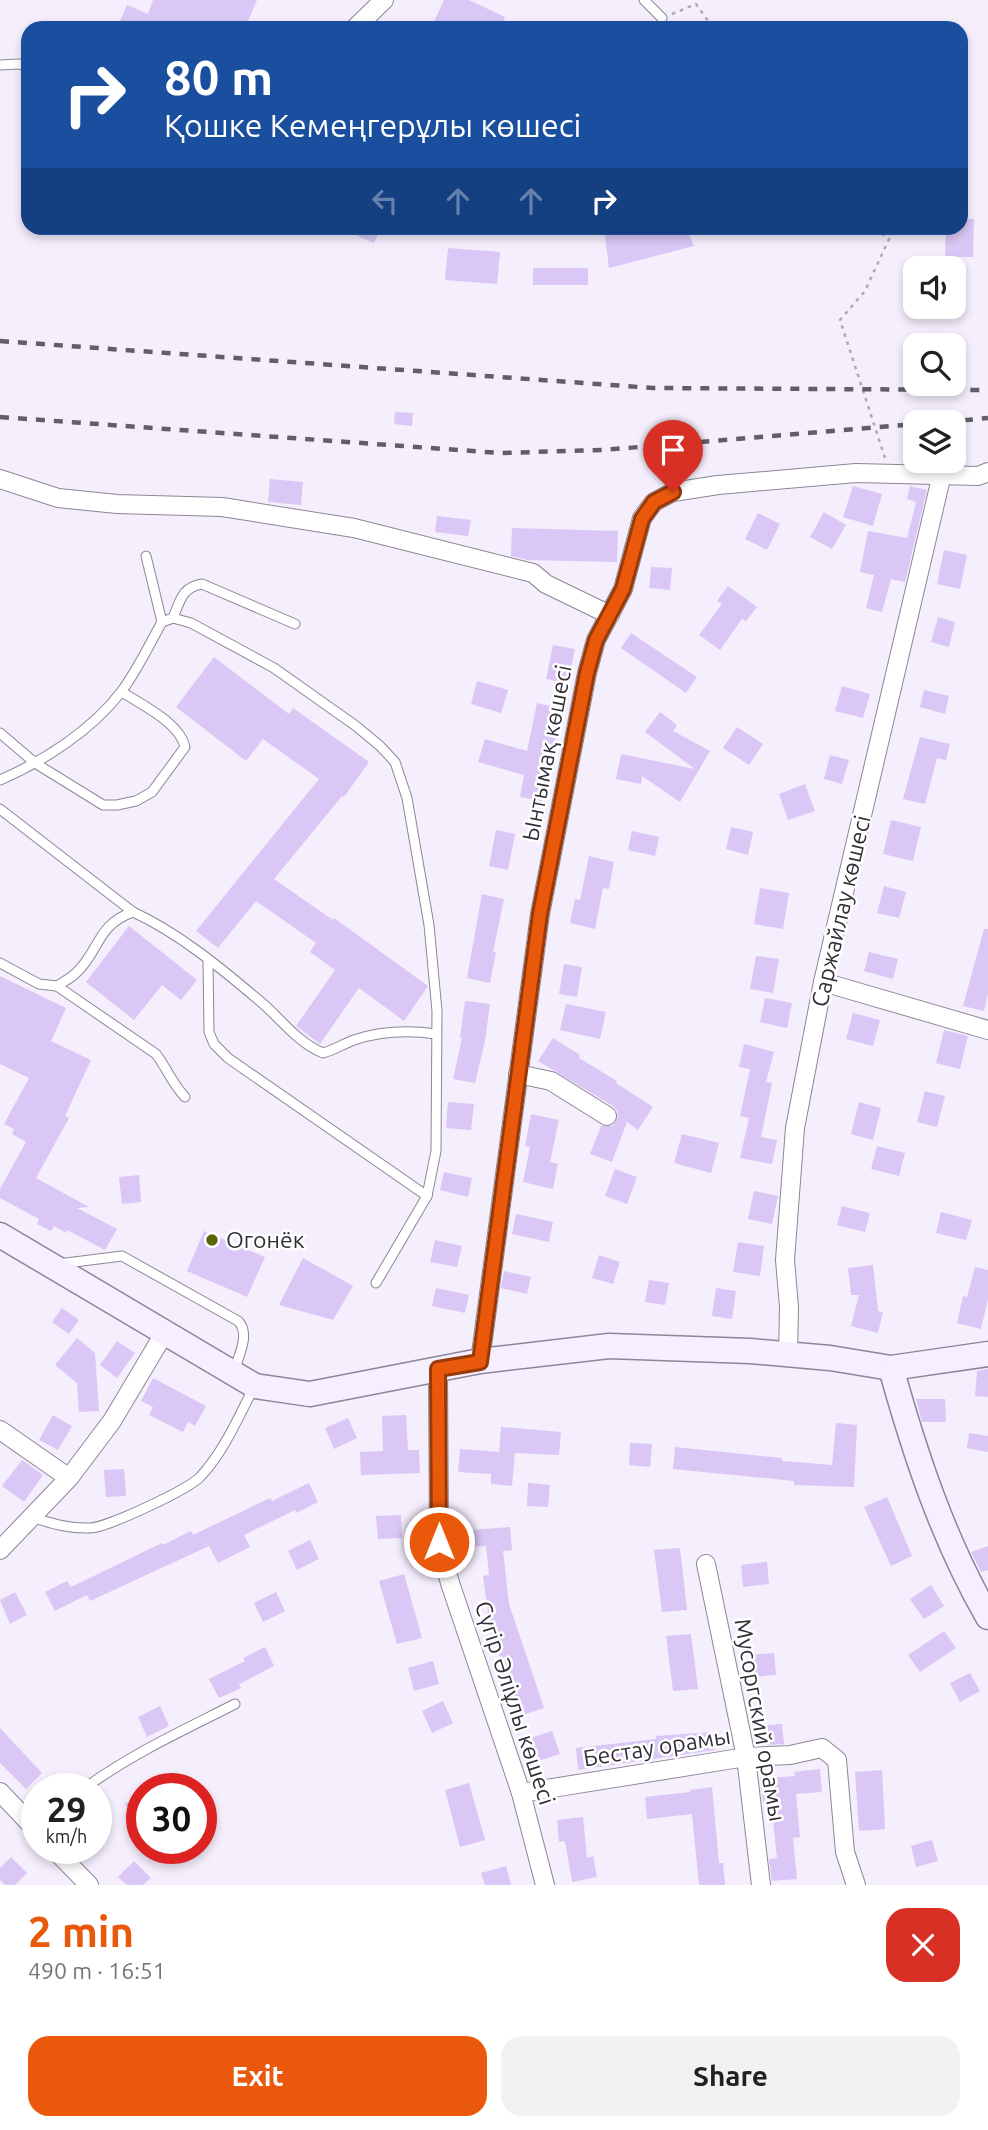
<!DOCTYPE html>
<html lang="en">
<head>
<meta charset="utf-8">
<style>
	:root { --surface:#fff; --page:#f2f2f2; --text:#202124; --muted:#757577; --accent:#ea580c }
	body { margin:0; font-family:Ubuntu,sans-serif; background:var(--page); color:var(--text); height:100vh; display:flex; flex-direction:column; font-size:26px; white-space:nowrap }
	* { box-sizing:border-box; margin:0 }
	p { font-size:23px; color:var(--muted) }
	.icon { flex:none; width:38px; height:38px; fill:none; stroke:currentColor; stroke-width:2; stroke-linecap:round; stroke-linejoin:round }
	.map { position:relative; height:1885px; overflow:hidden }
	.details { display:flex; flex-direction:column; background:var(--surface); flex:1 }
	.details>* { flex:none }
	.banner { position:absolute; left:21px; top:21px; width:947px; height:214px; border-radius:21px; box-shadow:0 4px 10px #0003; background:#1a4fa0; color:#fff; overflow:hidden }
	.buttons { position:absolute; left:903px; top:256px; display:grid; gap:14px }
	.buttons a { display:grid; place-items:center; width:63px; height:63px; border-radius:14px; background:var(--surface); box-shadow:0 4px 10px #0003; font-size:35px }
	.speed { position:absolute; left:21px; top:1773px; display:flex; gap:14px; font-size:35px; font-weight:700; text-align:center }
	.speed>* { display:grid; place-content:center; width:91px; height:91px; border-radius:50%; background:var(--surface); box-shadow:0 4px 10px #0003; line-height:1 }
	.speed small { font-size:18px; font-weight:400 }
	.speed .limit { border:10px solid #d22; background:#fff; color:#111 }
	.pin { position:absolute; display:grid; place-items:center; width:60px; height:60px; color:#fff; margin:-72px -30px; border-radius:50% 50% 50% 0; rotate:-45deg; box-shadow:0 0 7px #0007 }
	.pin .icon { rotate:45deg }
	.me { position:absolute; width:77px; margin:-38px; rotate:0deg; stroke-linejoin:round; filter:drop-shadow(0 0 5px #0008) }
	.turn { display:flex; align-items:center; gap:24px; height:147px; padding:0 28px; font-size:32px }
	.turn .icon { width:91px; height:91px; stroke-width:2.5 }
	.turn b { display:block; font-size:49px; line-height:60px }
	.lanes { display:flex; align-items:center; height:66px; padding:0 28px; background:#0003; justify-content:center; gap:35px; direction:ltr }
	.lanes .off { opacity:.35 }
	.round { display:grid; place-items:center; flex:none; width:74px; height:74px; border-radius:21px; background:var(--page) }
	.headline { display:flex; align-items:center; justify-content:space-between; height:119px; padding:0 28px }
	h1 { font-size:42px; font-weight:700; line-height:52px; color:var(--accent) }
	.button { display:flex; gap:14px; margin-top:auto; padding:14px 28px }
	.button a { flex:1; height:80px; border-radius:21px; background:var(--accent); color:#fff; font-size:28px; font-weight:700; line-height:80px; text-align:center }
	.button a+a { background:var(--page); color:var(--text) }
	.map>svg:first-child { display:block }
</style>
</head>
<body>
<div class="map">
<svg width="988" height="1885" viewBox="0 0 988 1885">
	<rect width="100%" height="100%" fill="#f4eefd"/>
	<g fill="#dac7f5">
		<path d="M153,0h104l-12,28h-128l10,-23 21,9z"/>
		<path d="M444,0h25l36,17 -5,11h-69z"/>
		<path d="M961,219h13l-1,38h-28l1,-29h15z"/>
		<path d="M339,228h42l-7,15z"/>
		<path d="M604,228h34l1,5 17,-5h30l8,18 -85,22z"/>
		<path d="M448,248l52,4 -3,32 -52,-4z"/>
		<rect x="533" y="268" width="55" height="17"/>
		<path d="M395,412l18,1 -1,13 -18,-2z"/>
		<path d="M270,479l33,3 -2,23 -33,-3z"/>
		<path d="M853,486l29,8 -9,32 -30,-9z"/>
		<path d="M910,486l17,4 -22,92 -14,-3 -9,33 -16,-4 8,-33 -14,-3 8,-41 39,7 9,-36 -9,-3z"/>
		<path d="M824,512l22,13 -14,24 -22,-12z"/>
		<path d="M758,513l22,11 -13,26 -22,-11z"/>
		<path d="M437,516l34,4 -3,16 -33,-4z"/>
		<path d="M512,528l106,3 -1,31 -89,-2 -17,-4z"/>
		<path d="M944,550l23,5 -7,34 -23,-5z"/>
		<path d="M651,567l21,1 -2,22 -21,-2z"/>
		<path d="M728,586l29,21 -11,14 -4,-2 -22,31 -21,-15 23,-31 -5,-3z"/>
		<path d="M938,617l17,5 -6,25 -18,-5z"/>
		<path d="M631,633l66,44 -11,16 -65,-45z"/>
		<path d="M553,645l22,4 -7,34 -22,-4z"/>
		<path d="M214,657l75,57 4,-6 76,54 -25,35 -2,-1 -68,83 59,41 1,-2 94,68 -24,35 -45,-33 -39,56 -24,-18 39,-56 -25,-18 6,-9 -60,-42 -38,47 -22,-17 123,-152 -56,-40 -17,22 -70,-54z"/>
		<path d="M477,681l31,9 -7,23 -30,-9z"/>
		<path d="M842,686l28,8 -7,24 -28,-7z"/>
		<path d="M924,690l25,6 -4,18 -25,-7z"/>
		<path d="M537,703l25,6 -20,92 -22,-4 4,-22 -46,-13 7,-23 42,12z"/>
		<path d="M660,712l17,13 -4,6 37,20 -30,51 -38,-26 -1,8 -25,-5 5,-25 74,15 -50,-37z"/>
		<path d="M737,727l26,17 -14,21 -26,-17z"/>
		<path d="M920,737l30,7 -4,16 -9,-2 -12,46 -22,-5z"/>
		<path d="M830,755l19,5 -7,24 -18,-5z"/>
		<path d="M805,784l10,27 -27,9 -9,-26z"/>
		<path d="M891,820l30,7 -8,34 -30,-7z"/>
		<path d="M731,827l22,5 -5,23 -22,-6z"/>
		<path d="M496,830l19,4 -7,36 -19,-4z"/>
		<path d="M632,831l27,6 -4,19 -27,-6z"/>
		<path d="M589,856l25,6 -5,27 -6,-1 -8,41 -25,-6 5,-24 5,1z"/>
		<path d="M884,886l22,6 -7,26 -22,-5z"/>
		<path d="M760,888l29,5 -6,36 -29,-5z"/>
		<path d="M482,894l22,5 -11,53h3l-6,31 -23,-5z"/>
		<path d="M129,926l68,54 -16,20 -19,-15 -28,35 -48,-38z"/>
		<path d="M984,929h4v65l-4,17 -21,-5z"/>
		<path d="M869,952l29,7 -5,20 -29,-8z"/>
		<path d="M756,956l23,3 -6,34 -23,-4z"/>
		<path d="M564,964l18,3 -5,30 -18,-3z"/>
		<path d="M0,976l66,32 -15,33 40,19 -26,56 4,2 -33,60 53,29 -12,1 40,21 -12,21 -38,-20 -1,3 -12,-7 -3,5 -14,-7 2,-5 -39,-21v-9l26,-47 -14,-8 2,-5 -10,-5 25,-46 -29,-14z"/>
		<path d="M765,998l27,5 -5,25 -27,-6z"/>
		<path d="M465,1001l25,3 -5,37 -10,42 -22,-4 9,-41h-2z"/>
		<path d="M566,1004l40,8 -6,27 -40,-9z"/>
		<path d="M853,1013l27,7 -7,26 -27,-7z"/>
		<path d="M944,1030l24,6 -8,33 -24,-6z"/>
		<path d="M553,1038l27,17 -1,3 38,23 -1,2 37,24 -15,23 -11,-8 -15,40 -22,-8 11,-28h12l5,-9 -1,-6 -4,-5 -75,-45z"/>
		<path d="M744,1044l30,8 -8,30 6,1 -11,54 16,3 -5,24 -32,-6 9,-40 -9,-2 10,-47 -11,-2z"/>
		<path d="M925,1091l20,5 -8,31 -20,-5z"/>
		<path d="M448,1102l26,2 -3,26 -25,-2z"/>
		<path d="M859,1102l22,6 -8,32 -22,-6z"/>
		<path d="M531,1114l28,6 -9,42 8,2 -5,25 -30,-7 7,-35 -5,-1z"/>
		<path d="M682,1134l37,9 -8,30 -37,-10z"/>
		<path d="M877,1146l28,7 -6,23 -28,-7z"/>
		<path d="M615,1169l22,8 -10,27 -22,-8z"/>
		<path d="M444,1172l28,6 -4,19 -28,-7z"/>
		<path d="M139,1175l2,27 -19,2 -3,-27z"/>
		<path d="M754,1191l24,5 -6,28 -24,-5z"/>
		<path d="M842,1206l28,7 -5,19 -28,-7z"/>
		<path d="M941,1212l31,8 -6,20 -30,-7z"/>
		<path d="M516,1214l37,8 -4,20 -37,-8z"/>
		<path d="M204,1231l61,26 -18,40 -60,-26z"/>
		<path d="M435,1240l27,6 -5,21 -27,-5z"/>
		<path d="M738,1242l26,4 -4,30 -27,-4z"/>
		<path d="M599,1255l21,7 -7,22 -21,-6z"/>
		<path d="M303,1258l50,28 -20,34 -54,-15z"/>
		<path d="M873,1265l5,46 5,1 -5,21 -27,-7 8,-31h-8l-3,-27z"/>
		<path d="M975,1267l13,3v29l-7,30 -24,-6 6,-27 4,1z"/>
		<path d="M504,1271l27,6 -4,17 -26,-6z"/>
		<path d="M649,1280l20,3 -4,22 -20,-3z"/>
		<path d="M436,1288l33,7 -4,18 -33,-7z"/>
		<path d="M716,1288l20,3 -4,28 -20,-3z"/>
		<path d="M62,1308l17,12 -10,14 -17,-12z"/>
		<path d="M77,1338l18,15 4,58 -20,1 -2,-29 -22,-18z"/>
		<path d="M117,1341l18,12 -18,25 -17,-13z"/>
		<path d="M988,1369v28l-13,-1 2,-25z"/>
		<path d="M153,1378l53,28 -11,20 -7,-4 -5,10 -34,-17 4,-8 -12,-6z"/>
		<path d="M916,1399h29l1,23h-24z"/>
		<path d="M53,1415l19,11 -14,24 -19,-10z"/>
		<path d="M406,1415l2,35h11l1,23 -59,2 -1,-23 23,-1 -1,-35z"/>
		<path d="M348,1418l9,20 -23,11 -9,-21z"/>
		<path d="M836,1423l21,2 -3,62 -60,-2v-4l-121,-12 2,-22 107,11v3l50,4z"/>
		<path d="M501,1427l60,5 -2,23 -44,-2 -3,33 -21,-2v-10l-33,-2 2,-23 39,3z"/>
		<path d="M969,1433l19,3v16l-21,-4z"/>
		<path d="M630,1443l22,1 -2,23 -21,-2z"/>
		<path d="M22,1460l21,15 -19,27 -22,-16z"/>
		<path d="M124,1469l2,27 -20,1 -2,-27z"/>
		<path d="M309,1483l9,19 -22,11 -1,-3 -51,25 6,12 -32,16 -9,-17 -119,55 -3,-6 -32,16 -10,-19 22,-11 4,6 91,-44 1,2 28,-14 2,4 77,-37 2,3z"/>
		<path d="M528,1483l22,2 -2,22 -21,-1z"/>
		<path d="M887,1497l25,59 -21,10 -27,-59z"/>
		<path d="M401,1515l1,23 -24,1 -2,-23z"/>
		<path d="M510,1527l2,23 -9,1 6,53 35,104 -24,8 -35,-102 3,-1 -5,-37 6,-1 -3,-29 -27,1 -1,-16z"/>
		<path d="M310,1540l9,19 -22,11 -9,-19z"/>
		<path d="M988,1546v24l-7,2 -10,-20z"/>
		<path d="M680,1548l7,62 -25,2 -8,-62z"/>
		<path d="M767,1562l2,22 -26,3 -2,-22z"/>
		<path d="M404,1574l18,64 -25,6 -18,-63z"/>
		<path d="M931,1585l13,21 -20,13 -14,-20z"/>
		<path d="M15,1592l12,23 -17,9 -10,-24z"/>
		<path d="M276,1592l9,19 -22,11 -9,-19z"/>
		<path d="M944,1631l12,17 -36,24 -12,-17z"/>
		<path d="M691,1634l7,55 -25,2 -7,-55z"/>
		<path d="M265,1647l9,19 -35,18 2,4 -22,10 -10,-19 36,-18 -2,-3z"/>
		<path d="M774,1653l2,22 -25,2 -2,-22z"/>
		<path d="M433,1661l6,23 -25,7 -6,-23z"/>
		<path d="M970,1673l10,18 -20,11 -10,-19z"/>
		<path d="M443,1701l10,22 -21,10 -10,-22z"/>
		<path d="M160,1706l9,20 -22,11 -9,-20z"/>
		<path d="M782,1724l2,20 -25,1 -2,-19z"/>
		<path d="M0,1728l42,45 -16,16 -26,-26z"/>
		<path d="M552,1731l8,23 -25,8 -7,-23z"/>
		<path d="M713,1732l2,18 -137,20 -2,-22 80,-9v-3z"/>
		<path d="M820,1769l2,23 -26,2 4,43 -7,1 4,41 -25,2 -3,-22 8,-1 -6,-57 -8,1 -3,-23 35,-3 -1,-4z"/>
		<path d="M882,1770l3,59 -26,2 -4,-59z"/>
		<path d="M469,1783l16,57 -25,7 -15,-57z"/>
		<path d="M712,1787l7,76h4l2,22h-26l-7,-71 -45,5 -2,-22 45,-5v-2z"/>
		<path d="M142,1793v36l-17,-25z"/>
		<path d="M583,1817l4,41 6,-2 4,21 -25,5 -7,-41 -6,1 -2,-22z"/>
		<path d="M932,1840l6,21 -22,6 -5,-21z"/>
		<path d="M11,1857l16,16 -12,12h-10l-5,-5v-12z"/>
		<path d="M134,1861l17,17 -8,7h-16l-9,-8z"/>
		<path d="M506,1866l5,19h-26l-4,-12z"/>
	</g>
	<g fill="none" stroke-linecap="round" stroke-linejoin="round">
		<defs>
			<g id="lane">
				<path d="M644,0l18,18"/>
				<path d="M0,65l19,-1 9,3"/>
				<path d="M146,556l16,66"/>
				<path d="M173,618c7,-17 9,-31 29,-34l93,40"/>
				<path d="M0,733l35,30 68,42h14l19,-4 16,-9 33,-45c-5,-24 -43,-42 -63,-55"/>
				<path d="M0,780c44,-19 92,-50 121,-88 16,-21 28,-47 41,-70l11,-4 18,5 83,45 82,58 24,20 15,16 12,36 22,127 8,86 -1,140 -9,45 -51,87"/>
				<path d="M0,809l133,103"/>
				<path d="M208,961l1,71 5,12 14,14 199,138"/>
				<path d="M0,963l39,21 18,2c6,-4 14,-8 19,-13 24,-22 20,-48 57,-61 46,21 89,57 128,90 20,17 37,41 62,51 11,-3 20,-9 31,-13 27,-9 54,-10 82,-6"/>
				<path d="M57,986l99,68c12,16 15,28 29,43"/>
				<path d="M58,1264l64,-8 116,65c13,13 0,35 -4,51"/>
				<path d="M32,1517c19,7 38,12 58,11 16,0 100,-39 111,-52 23,-25 37,-58 52,-87"/>
				<path d="M85,1788c46,-34 99,-58 150,-84"/>
			</g>
			<g id="street">
				<path d="M355,28l29,-28"/>
				<path d="M0,479l58,19 59,6 105,3 132,21 179,45 13,11 64,31"/>
				<path d="M823,982l165,48"/>
				<path d="M518,1074l33,7 56,35"/>
				<path d="M788,1355l1,-48 -4,-47 10,-132 28,-146 119,-508"/>
				<path d="M480,1361l60,-447 47,-241 9,-33 27,-51 19,-71 12,-16 19,-10 45,-7 138,-12 122,3 10,-4"/>
				<path d="M438,1369l1,173 11,41 71,210 24,92"/>
				<path d="M0,1430l69,48"/>
				<path d="M0,1550l69,-72 43,-57 53,-89"/>
				<path d="M706,1564l40,193 15,128"/>
				<path d="M0,1792l37,39"/>
				<path d="M521,1793l225,-36 44,-2 32,-7 15,12 8,92 11,33"/>
				<path d="M53,1848l36,37"/>
			</g>
			<g id="secondary">
				<path d="M0,1235l255,151 55,8 170,-33 129,-15 141,5 80,7 61,10 97,-14"/>
				<path d="M891,1368c24,86 52,171 97,249"/>
			</g>
		</defs>
		<use href="#lane" stroke="#8c8696" stroke-width="11"/>
		<use href="#street" stroke="#8c8696" stroke-width="20"/>
		<use href="#secondary" stroke="#8c8696" stroke-width="27"/>
		<g stroke="#aea9b5" stroke-width="2.5" stroke-dasharray="3.5 5" stroke-linecap="butt">
			<path d="M672,14l24,-10 17,24"/>
			<path d="M875,228l14,11 -24,52 -25,29 45,138"/>
		</g>
		<use href="#lane" stroke="#fff" stroke-width="9"/>
		<use href="#street" stroke="#fff" stroke-width="18"/>
		<use href="#secondary" stroke="#f5efff" stroke-width="24"/>
		<g stroke="#615e67" stroke-width="4.5" stroke-dasharray="9 9" stroke-linecap="butt">
			<path d="M0,341l653,47 335,2"/>
			<path d="M0,417l500,36 103,-3 312,-26"/>
			<path d="M946,422l42,-4"/>
		</g>
	</g>
	<g fill="none" stroke-linecap="round" stroke-linejoin="round">
		<defs>
			<path id="route" d="M439,1542l-1,-173 42,-7 60,-448 47,-241 9,-33 27,-51 19,-70 12,-17 19,-10"/>
		</defs>
		<use href="#route" stroke="#983908" stroke-width="18"/>
		<use href="#route" stroke="#ea580c" stroke-width="12"/>
	</g>
	<circle fill="#596508" stroke="#fff" stroke-width="2.5" cx="212" cy="1240" r="7"/>
	<g text-anchor="middle" stroke-width="5" stroke-linejoin="round" paint-order="stroke">
		<g font-size="23" fill="#322f36" stroke="#fff">
			<text transform="translate(547 753) rotate(-79)" y="8">Ынтымақ көшесі</text>
			<text transform="translate(841 911) rotate(-77)" y="8">Саржайлау көшесі</text>
			<text transform="translate(515 1703) rotate(72)" y="8">Сүгір Әліұлы көшесі</text>
			<text transform="translate(760 1720) rotate(80)" y="8">Мусоргский орамы</text>
			<text transform="translate(657 1747) rotate(-9)" y="8">Бестау орамы</text>
		</g>
		<g font-size="23" fill="#322f36" stroke="#fff" text-anchor="start">
			<text x="226" y="1248">Огонёк</text>
		</g>
	</g>
</svg>
<div class="buttons">
<a><svg class="icon" aria-label="sound" viewBox="0 0 24 24"><path d="M4 9h4l5-4v14l-5-4H4zM17 9q2 3 0 6"/></svg></a>
<a><svg class="icon" aria-label="search" viewBox="0 0 24 24"><circle cx="10" cy="10" r="6"/><path d="M15 15l6 6"/></svg></a>
<a><svg class="icon" aria-label="layers" viewBox="0 0 24 24"><path d="M12 4l9 5-9 5-9-5zM3 14l9 5 9-5"/></svg></a>
</div>
<div class="speed"><div>29<small>km/h</small></div><div class="limit">30</div></div>
<div class="pin" style="left:673px;top:492px;background:#d93025"><svg class="icon" aria-label="arrive" viewBox="0 0 24 24"><path d="M6 21V4h12l-3 4 3 4H6"/></svg></div>
<svg class="me" style="left:439px;top:1542px" viewBox="-20 -20 40 40"><circle r="17" fill="#ea580c" stroke="#fff" stroke-width="3"/><path d="M0-11L8 9 0 5-8 9z" fill="#fff"/></svg>
<div class="banner">
<div class="turn"><svg class="icon" aria-label="right" viewBox="0 0 24 24"><path d="M7 20v-9h11M14 6l5 5-5 5"/></svg><div><b>80 m</b>Қошке Кемеңгерұлы көшесі</div></div>
<div class="lanes"><svg class="icon off" aria-label="left" viewBox="0 0 24 24"><path d="M17 20v-9H6M10 6l-5 5 5 5"/></svg><svg class="icon off" aria-label="ahead" viewBox="0 0 24 24"><path d="M12 20V5M6 11l6-6 6 6"/></svg><svg class="icon off" aria-label="ahead" viewBox="0 0 24 24"><path d="M12 20V5M6 11l6-6 6 6"/></svg><svg class="icon" aria-label="right" viewBox="0 0 24 24"><path d="M7 20v-9h11M14 6l5 5-5 5"/></svg></div>
</div>
</div>
<section class="details">
<div class="headline"><div><h1>2 min</h1><p>490 m · 16:51</p></div><a class="round" style="background:#d93025;color:#fff"><svg class="icon" aria-label="close" viewBox="0 0 24 24"><path d="M6 6l12 12M18 6L6 18"/></svg></a></div>
<div class="button"><a>Exit</a><a>Share</a></div>
</section>
</body>
</html>
